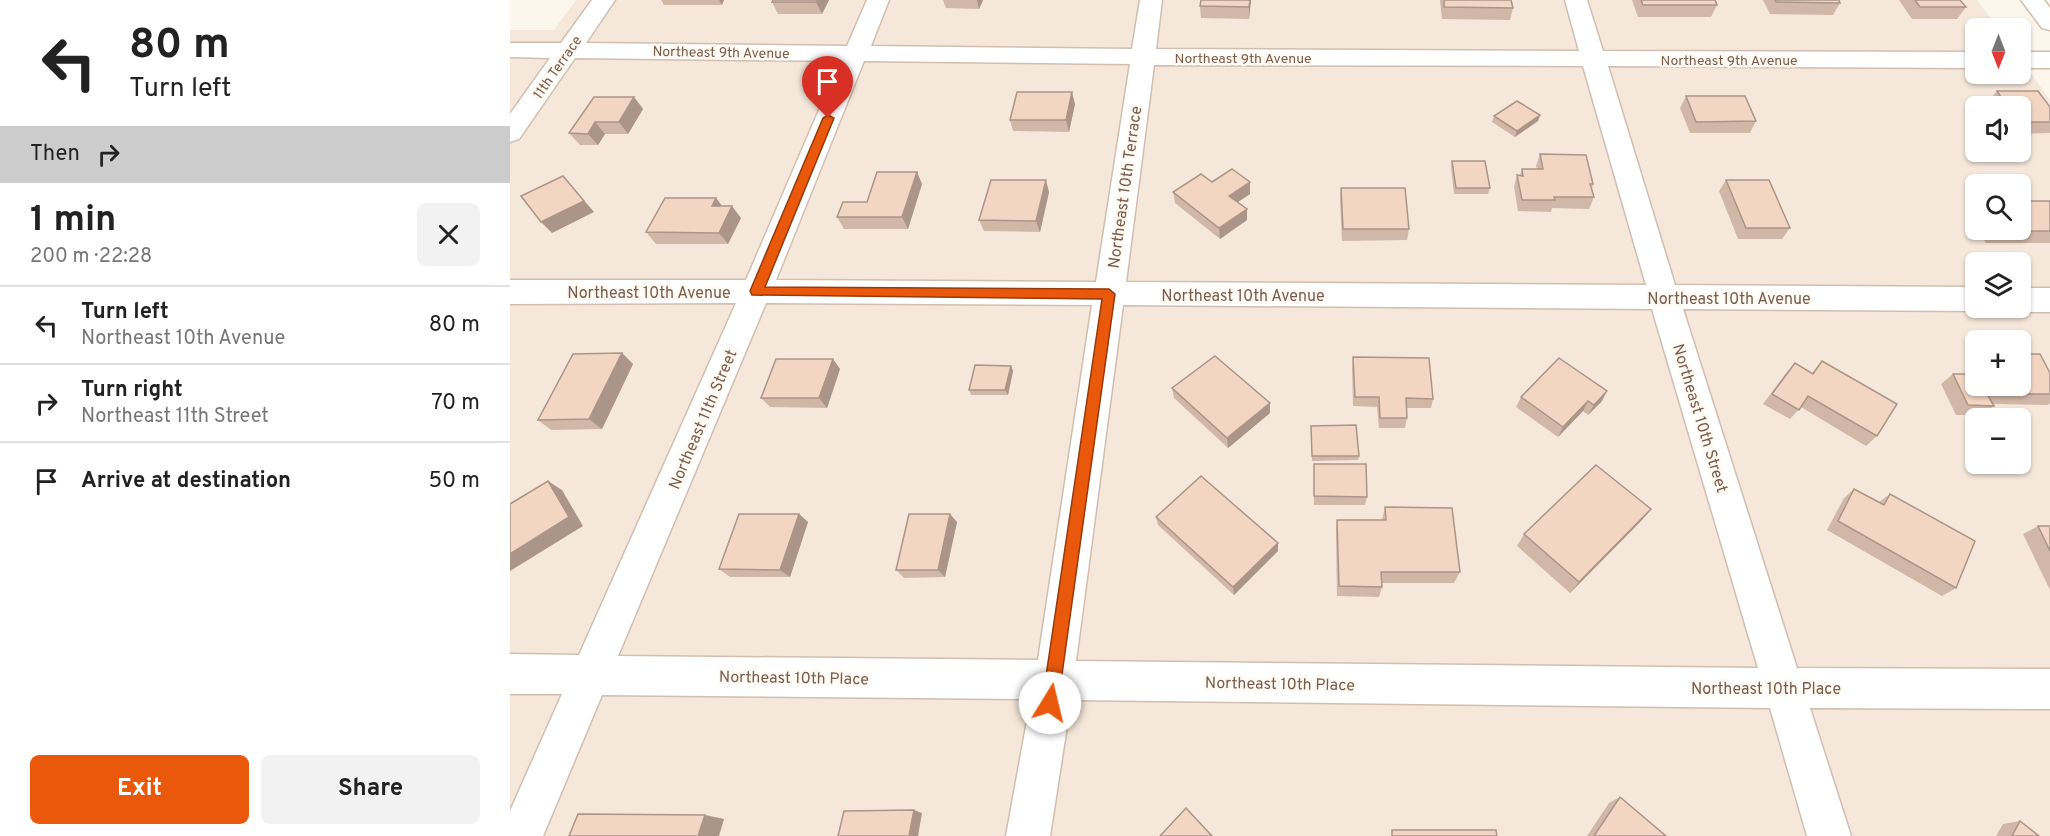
<!DOCTYPE html>
<html lang="en">
<head>
<meta charset="utf-8">
<style>
	:root { --surface:#fff; --page:#f2f2f2; --text:#222; --muted:#767676; --line:#e0e0e0; --accent:#ea580c }
	body { margin:0; font-family:Overpass,sans-serif; background:var(--page); color:var(--text); height:100vh; display:flex; flex-direction:column; font-size:22px; white-space:nowrap }
	* { box-sizing:border-box; margin:0 }
	p { font-size:20px; color:var(--muted) }
	.icon { flex:none; width:33px; height:33px; fill:none; stroke:currentColor; stroke-width:2; stroke-linecap:round; stroke-linejoin:round }
	.map { position:relative; flex:1; overflow:hidden }
	.drawer { display:flex; flex-direction:column; background:var(--surface); width:510px }
	.drawer>* { flex:none }
	.banner { background:#fff; color:var(--text); overflow:hidden }
	.needle { width:39px; rotate:180deg }
	.fabs { position:absolute; left:1455px; top:18px; display:grid; gap:12px }
	.fabs a { display:grid; place-items:center; width:66px; height:66px; border-radius:9px; background:var(--surface); box-shadow:0 2px 4px #0004; font-size:30px }
	.pin { position:absolute; display:grid; place-items:center; width:51px; height:51px; color:#fff; margin:-62px -26px; border-radius:50% 50% 50% 0; rotate:-45deg; box-shadow:0 0 6px #0007 }
	.pin .icon { rotate:45deg }
	.me { position:absolute; width:66px; margin:-33px; rotate:9deg; stroke-linejoin:round; filter:drop-shadow(0 0 4px #0008) }
	.turn { display:flex; align-items:center; gap:21px; height:126px; padding:0 30px; font-size:27px }
	.turn .icon { width:78px; height:78px; stroke-width:2.5 }
	.turn b { display:block; font-size:42px; line-height:51px }
	.then { display:flex; align-items:center; height:57px; padding:0 30px; background:#0003; gap:12px; font-size:22px }
	.round { display:grid; place-items:center; flex:none; width:63px; height:63px; border-radius:9px; background:var(--page) }
	.summary { display:flex; align-items:center; justify-content:space-between; height:102px; padding:0 30px }
	h1 { font-size:36px; font-weight:700; line-height:45px }
	.button { display:flex; gap:12px; margin-top:auto; padding:12px 30px }
	.button a { flex:1; height:69px; border-radius:9px; background:var(--accent); color:#fff; font-size:24px; font-weight:700; line-height:69px; text-align:center }
	.button a+a { background:var(--page); color:var(--text) }
	ul { padding:0; list-style:none }
	li { display:flex; align-items:center; gap:18px; height:78px; padding:0 30px; border-top:2px solid var(--line) }
	li div { flex:1 }
	li b { display:block; font-size:22px }
	li em { font-style:normal }
	main { display:flex; flex:1; min-height:0 }
	.map>svg:first-child { display:block }
</style>
</head>
<body>
<main>
<section class="drawer">
<div class="banner">
<div class="turn"><svg class="icon" aria-label="left" viewBox="0 0 24 24"><path d="M17 20v-9H6M10 6l-5 5 5 5"/></svg><div><b>80 m</b>Turn left</div></div>
<div class="then">Then<svg class="icon" aria-label="right" viewBox="0 0 24 24"><path d="M7 20v-9h11M14 6l5 5-5 5"/></svg></div>
</div>
<div class="summary"><div><h1>1 min</h1><p>200 m · 22:28</p></div><a class="round"><svg class="icon" aria-label="close" viewBox="0 0 24 24"><path d="M6 6l12 12M18 6L6 18"/></svg></a></div>
<ul>
<li><svg class="icon" aria-label="left" viewBox="0 0 24 24"><path d="M17 20v-9H6M10 6l-5 5 5 5"/></svg><div><b>Turn left</b><p>Northeast 10th Avenue</p></div><em>80 m</em></li>
<li><svg class="icon" aria-label="right" viewBox="0 0 24 24"><path d="M7 20v-9h11M14 6l5 5-5 5"/></svg><div><b>Turn right</b><p>Northeast 11th Street</p></div><em>70 m</em></li>
<li><svg class="icon" aria-label="arrive" viewBox="0 0 24 24"><path d="M6 21V4h12l-3 4 3 4H6"/></svg><div><b>Arrive at destination</b></div><em>50 m</em></li>
</ul>
<div class="button"><a>Exit</a><a>Share</a></div>
</section>
<div class="map">
<svg width="1540" height="836" viewBox="0 0 1540 836">
	<rect width="100%" height="100%" fill="#fdf6ec"/>
	<path fill="#f5e8da" fill-rule="evenodd" d="M66,0h1401l21,28h-22v46h44l1,-15 29,41v736h-1540v-806h44zM1466,106h44v46h-44zM1466,184h44v46h-44zM1466,262h44v46h-44zM1466,340h44v46h-44zM1466,418h44v46h-44z"/>
	<g fill="none" stroke-linecap="round" stroke-linejoin="round">
		<defs>
			<g id="minor">
				<path d="M82,0h23l-29,43 261,3 20,-46h22l-18,46 261,3 8,-49h22l-6,49 423,2 -14,-51h22l16,51 373,1v16l-368,-2 67,219 301,2v21h10l-10,3 -293,-2 114,359 253,1v40l-240,-1 41,128h-44l-37,-128 -699,-8 -21,136h-44l25,-137 -429,-4 -59,141h-33v-25l52,-117h-52v-40l69,1 157,-352 -226,1v-24h236l94,-219 -265,-3 -56,81 -9,3v-28l40,-56 -40,-1v-14h51zM354,61l266,3 -34,218 -320,-2zM644,65l429,1 63,219 -520,-3zM256,303l326,2 -54,355 -420,-4zM613,305l529,4 106,359 -682,-7z"/>
				<rect x="1510" y="52" width="30" height="16"/>
				<path d="M1510,288h30v24h-30l-11,-4h11z"/>
			</g>
			<path id="tertiary" d="M1511,0h23l6,8v22l-8,-2z"/>
		</defs>
		<use href="#minor" stroke="#d1beb0" stroke-width="3"/>
		<use href="#tertiary" stroke="#d1beb0" stroke-width="3"/>
		<use href="#minor" fill="#fff" fill-rule="evenodd"/>
		<use href="#tertiary" fill="#fff" fill-rule="evenodd"/>
	</g>
	<g fill="#d1b7a8">
		<path d="M151,0h63l-2,5h-58z"/>
		<path d="M319,0l-7,14h-44l-6,-12z"/>
		<path d="M433,0h40l-4,9 -33,-1z"/>
		<path d="M741,0l-2,19 -48,-1 -1,-12z"/>
		<path d="M930,0h71l2,8 -3,12 -68,-1z"/>
		<path d="M1122,0h83l2,5 -6,12h-73z"/>
		<path d="M1253,0h76l1,3 -7,12 -63,-1z"/>
		<path d="M1389,0h61l6,7 -9,12h-45z"/>
		<path d="M1487,91l53,16v26l-30,1v-28h-31l-2,-3z"/>
		<path d="M1176,96l70,25 -6,12h-60l-10,-25z"/>
		<path d="M124,97l9,12 -15,25h-23l-7,11h-18l-11,-12z"/>
		<path d="M565,104l-6,28 -56,-1 -3,-11z"/>
		<path d="M1030,115l-2,6 -23,16 -23,-15 2,-6z"/>
		<path d="M1030,154l53,30 -1,5 2,8 -5,12 -37,-1 -1,4 -33,-1 -4,-24 3,-12h3l2,-6h15l-1,-3z"/>
		<path d="M942,161l38,27 -2,6h-34l-3,-27z"/>
		<path d="M1216,180l64,48 -8,11h-44l-19,-48z"/>
		<path d="M702,182h38v12l-12,8 9,18 -27,19 -45,-36 -2,-11z"/>
		<path d="M412,184l-14,45h-64l-7,-12z"/>
		<path d="M831,188l68,41 -2,11 -65,1 -2,-42z"/>
		<path d="M539,192l-9,40 -56,-1 -5,-11z"/>
		<path d="M206,198l6,8 19,12 -13,26h-72l-10,-12z"/>
		<path d="M1540,202v41h-64l-8,-13h42z"/>
		<path d="M1466,204v21l-8,-13z"/>
		<path d="M112,353l11,11 -31,65 -51,1 -13,-10z"/>
		<path d="M1466,354v32l74,-13v30l-2,2 -55,-1 1,2 -13,9h-25l-15,-31 12,-10h17l-5,-11z"/>
		<path d="M843,357l80,42 -2,9h-25l1,10 -2,10h-26l-2,-21 -24,-1 -1,-38z"/>
		<path d="M323,359l7,10 -13,39 -57,-1 -9,-9z"/>
		<path d="M1312,361l55,75 -11,10 -65,-39 -11,12 -27,-15 23,-31 9,-10 17,10z"/>
		<path d="M501,366l2,5 -5,24h-37l-2,-5z"/>
		<path d="M662,388l98,25 -42,35 -54,-50z"/>
		<path d="M1011,397l81,4 -14,14 -5,-4 -25,26 -42,-30z"/>
		<path d="M801,426l48,30 -1,4 -46,1z"/>
		<path d="M804,464l53,33 -2,8h-51z"/>
		<path d="M1344,489l25,13 11,-8 66,94 -14,8 -115,-66 17,-32z"/>
		<path d="M875,507l75,65 -6,11h-72v4l-3,10 -42,-1 -1,-65 1,-11h45z"/>
		<path d="M1141,509l-10,12 -71,72 -53,-47 7,-12z"/>
		<path d="M289,514l9,8 -18,55h-60l-11,-8z"/>
		<path d="M646,517l122,26v8l-44,44 -76,-70z"/>
		<path d="M447,522l-12,55 -41,1 -8,-8z"/>
		<path d="M1528,526h12v64l-27,-56z"/>
		<path d="M1110,797l46,39h-79l22,-33z"/>
		<path d="M1510,821l19,15h-43l7,-12z"/>
	</g>
	<g fill="#aa9588">
		<path d="M209,0h5l-2,5z"/>
		<path d="M307,0h12l-7,14 -6,-12z"/>
		<path d="M467,0h6l-4,9z"/>
		<path d="M740,0h1l-2,19v-12z"/>
		<path d="M562,92l3,12 -6,28 -3,-12z"/>
		<path d="M124,97l9,12 -15,25 -9,-12z"/>
		<path d="M1030,115l-2,6 -23,16 2,-6z"/>
		<path d="M85,122l10,12 -7,11 -10,-11z"/>
		<path d="M407,172l5,12 -14,45 -6,-12z"/>
		<path d="M53,176l31,36 -42,21 -11,-11z"/>
		<path d="M536,180l3,12 -9,40 -4,-11z"/>
		<path d="M740,182v12l-20,13 -1,-11z"/>
		<path d="M206,198l9,12 -13,-4z"/>
		<path d="M222,206l9,12 -13,26 -9,-11z"/>
		<path d="M737,209v11l-27,19 -1,-11z"/>
		<path d="M112,353l11,11 -31,65 -13,-10z"/>
		<path d="M323,359l7,10 -13,39 -8,-10z"/>
		<path d="M501,366l2,5 -5,24 -3,-5z"/>
		<path d="M1097,391l-5,10 -14,14 6,-10z"/>
		<path d="M1078,401l-5,10 -25,26 5,-10z"/>
		<path d="M760,403v10l-42,35 -1,-10z"/>
		<path d="M38,481l14,9 21,36 -73,45v-17z"/>
		<path d="M1141,509l-10,12 -71,72 9,-11z"/>
		<path d="M289,514l9,8 -18,55 -10,-7z"/>
		<path d="M440,514l7,8 -12,55 -7,-7z"/>
		<path d="M768,543v8l-44,44 -1,-8z"/>
		<path d="M404,810l8,3 -4,23h-9z"/>
		<path d="M195,815l19,4 -5,17h-21z"/>
	</g>
	<g fill="#f3d5c3" stroke="#aa9588" stroke-width="1.5">
		<path d="M263,0h44l-1,2h-44z"/>
		<path d="M691,0h49l-1,7 -49,-1z"/>
		<path d="M934,0h67l2,8 -69,-1z"/>
		<path d="M1131,0h74l2,5h-74z"/>
		<path d="M1265,0h64l1,3 -64,-1z"/>
		<path d="M1405,0h45l6,7h-46z"/>
		<path d="M1487,91h41l12,16v15h-30v-16h-13z"/>
		<path d="M507,92h55l-6,28h-56z"/>
		<path d="M1176,96h59l11,25 -60,1z"/>
		<path d="M84,97h40l-15,25h-24l-7,12 -19,-1z"/>
		<path d="M1007,101l23,14 -23,16 -23,-15z"/>
		<path d="M1030,154l46,1 7,29h-3l4,13h-40l1,3h-33l-5,-25 6,1 -1,-7h21z"/>
		<path d="M942,161h33l5,27h-34z"/>
		<path d="M722,169l18,13 -21,14 18,13 -28,19 -46,-36 28,-18 11,8z"/>
		<path d="M367,172h40l-15,45h-65l6,-15h24z"/>
		<path d="M53,176l21,25 -43,21 -20,-26z"/>
		<path d="M481,180h55l-10,41 -57,-1z"/>
		<path d="M1216,180h43l21,48h-44z"/>
		<path d="M831,188h64l4,41h-66z"/>
		<path d="M155,198h51l-4,8h20l-13,27 -73,-1z"/>
		<path d="M1510,201h29l1,1v29h-53l-1,-1h24z"/>
		<path d="M112,353l-33,66 -51,1 35,-66z"/>
		<path d="M1510,354h20l10,19v21h-63l7,12 -26,-1 -15,-31h23v12h44z"/>
		<path d="M705,356l55,47 -43,35 -55,-50z"/>
		<path d="M843,357l76,1 4,41 -27,-1 1,20h-27l-1,-21h-24z"/>
		<path d="M1049,358l48,33 -13,14 -6,-4 -25,26 -42,-30z"/>
		<path d="M266,359h57l-14,39h-58z"/>
		<path d="M1312,361l75,43 -20,32 -69,-40 -9,14 -27,-16 23,-31 18,11z"/>
		<path d="M465,365l36,1 -6,24h-36z"/>
		<path d="M846,425l3,31h-47l-1,-30z"/>
		<path d="M804,464h52l1,33 -53,-1z"/>
		<path d="M1086,465l55,44 -72,73 -55,-48z"/>
		<path d="M691,476l77,67 -45,44 -77,-70z"/>
		<path d="M38,481l21,36 -59,37v-50z"/>
		<path d="M1344,489l30,16 6,-11 85,47 -19,47 -118,-67z"/>
		<path d="M875,507l67,1 8,64h-79l1,15 -43,-1 -2,-66h49z"/>
		<path d="M229,514h60l-19,56 -61,-1z"/>
		<path d="M399,514h41l-12,56h-42z"/>
		<path d="M1528,526h12v25z"/>
		<path d="M1110,797l46,39h-72z"/>
		<path d="M676,808l26,28h-52z"/>
		<path d="M404,810l-5,26h-71l6,-25z"/>
		<path d="M68,814l127,1 -7,21h-129z"/>
		<path d="M1510,821l19,15h-27z"/>
		<path d="M882,830h104l1,6h-105z"/>
	</g>
	<path fill="#ea580c" stroke="#983908" stroke-width="1.5" d="M318,115l6,3 -69,169 344,2 6,5 -57,409 -2,6 -6,2 -6,-2 -2,-6 60,-404 -350,-4 -2,-4 73,-173z"/>
	<g text-anchor="middle" stroke-width="5" stroke-linejoin="round" paint-order="stroke">
		<g font-size="14" fill="#7a5c4d" stroke="#fffaf3">
			<text transform="translate(211 52) rotate(1)" y="5">Northeast 9th Avenue</text>
			<text x="733" y="63">Northeast 9th Avenue</text>
			<text x="1219" y="65">Northeast 9th Avenue</text>
			<text transform="translate(47 67) rotate(-55)" y="5">11th Terrace</text>
		</g>
		<g font-size="16" fill="#7a5c4d" stroke="#fffaf3">
			<text transform="translate(614 187) rotate(-82)" y="6">Northeast 10th Terrace</text>
			<text x="139" y="298">Northeast 10th Avenue</text>
			<text x="733" y="301">Northeast 10th Avenue</text>
			<text x="1219" y="304">Northeast 10th Avenue</text>
			<text transform="translate(1191 418) rotate(73)" y="6">Northeast 10th Street</text>
			<text transform="translate(192 419) rotate(-67)" y="6">Northeast 11th Street</text>
			<text transform="translate(284 677) rotate(1)" y="6">Northeast 10th Place</text>
			<text transform="translate(770 683) rotate(1)" y="6">Northeast 10th Place</text>
			<text x="1256" y="694">Northeast 10th Place</text>
		</g>
	</g>
</svg>
<div class="fabs">
<a><svg class="needle" viewBox="-14 -14 28 28"><path d="M0-13l5 13h-10z" fill="#e53935"/><path d="M0 13l5-13h-10z" fill="#767676"/></svg></a>
<a><svg class="icon" aria-label="sound" viewBox="0 0 24 24"><path d="M4 9h4l5-4v14l-5-4H4zM17 9q2 3 0 6"/></svg></a>
<a><svg class="icon" aria-label="search" viewBox="0 0 24 24"><circle cx="10" cy="10" r="6"/><path d="M15 15l6 6"/></svg></a>
<a><svg class="icon" aria-label="layers" viewBox="0 0 24 24"><path d="M12 4l9 5-9 5-9-5zM3 14l9 5 9-5"/></svg></a>
<a>+</a>
<a>−</a>
</div>
<div class="pin" style="left:318px;top:118px;background:#d93025"><svg class="icon" aria-label="arrive" viewBox="0 0 24 24"><path d="M6 21V4h12l-3 4 3 4H6"/></svg></div>
<svg class="me" style="left:540px;top:703px" viewBox="-20 -20 40 40"><circle r="19" fill="#fff"/><path d="M0-13L10 11 0 6-10 11z" fill="#ea580c"/></svg>
</div>
</main>
</body>
</html>
